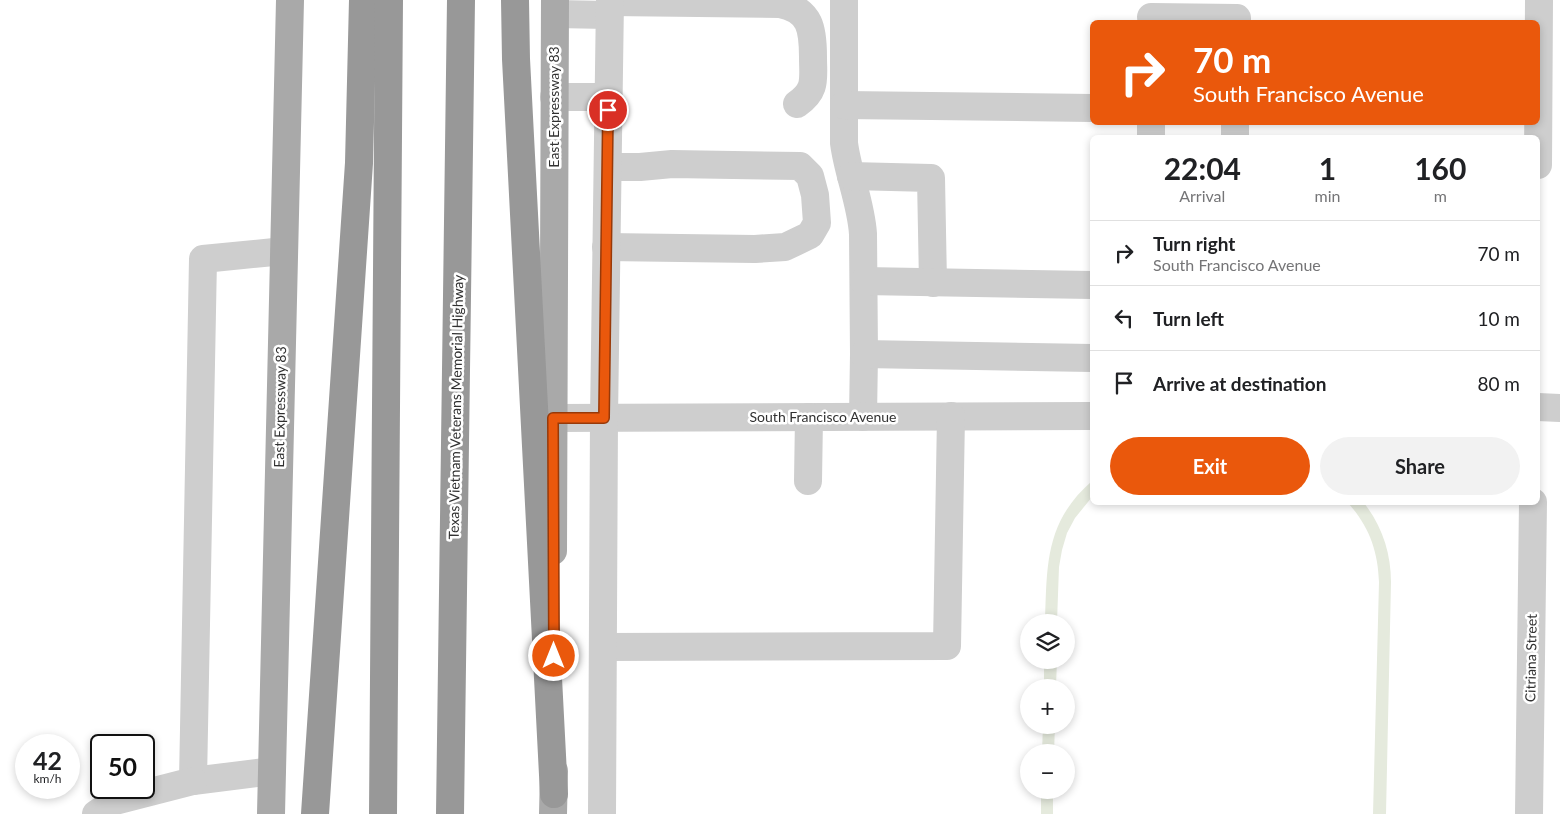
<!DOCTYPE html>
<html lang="en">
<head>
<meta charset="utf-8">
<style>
	:root { --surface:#fff; --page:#f2f2f2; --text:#202124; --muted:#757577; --line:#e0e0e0; --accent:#ea580c }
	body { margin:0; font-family:Lato,sans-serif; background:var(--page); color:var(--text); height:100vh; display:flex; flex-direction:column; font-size:19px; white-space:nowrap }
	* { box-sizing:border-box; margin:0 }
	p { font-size:16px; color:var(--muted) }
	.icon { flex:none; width:28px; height:28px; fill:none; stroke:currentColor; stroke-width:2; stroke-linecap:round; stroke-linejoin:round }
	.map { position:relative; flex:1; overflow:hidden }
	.drawer { position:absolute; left:1090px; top:135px; width:450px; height:370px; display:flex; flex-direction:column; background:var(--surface); border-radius:8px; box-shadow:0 2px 8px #0003 }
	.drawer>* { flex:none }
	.banner { position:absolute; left:1090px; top:20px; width:450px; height:105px; border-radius:8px; box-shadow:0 2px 8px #0003; background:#ea580c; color:#fff; overflow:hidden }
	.buttons { position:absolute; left:1020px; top:614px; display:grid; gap:10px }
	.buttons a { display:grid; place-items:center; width:55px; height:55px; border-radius:50%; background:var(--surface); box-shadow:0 2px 8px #0003; font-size:25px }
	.speed { position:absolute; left:15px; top:734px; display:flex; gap:10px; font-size:25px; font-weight:700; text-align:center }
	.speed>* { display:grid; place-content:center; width:65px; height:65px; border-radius:50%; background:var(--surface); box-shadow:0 2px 8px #0003; line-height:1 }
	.speed small { font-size:12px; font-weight:400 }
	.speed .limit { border:2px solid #111; border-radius:8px; background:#fff; color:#111 }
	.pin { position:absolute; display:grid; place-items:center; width:42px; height:42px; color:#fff; margin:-21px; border:2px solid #fff; border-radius:50%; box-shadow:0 1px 5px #0007 }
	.me { position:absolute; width:55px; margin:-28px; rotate:0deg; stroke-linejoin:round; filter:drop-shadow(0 0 4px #0008) }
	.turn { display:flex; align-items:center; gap:18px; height:105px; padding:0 20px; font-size:22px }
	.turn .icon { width:65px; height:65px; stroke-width:2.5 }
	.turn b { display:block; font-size:35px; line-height:42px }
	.eta { display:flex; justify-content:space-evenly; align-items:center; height:85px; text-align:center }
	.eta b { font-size:30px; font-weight:700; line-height:35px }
	.button { display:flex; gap:10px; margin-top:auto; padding:10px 20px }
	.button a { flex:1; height:58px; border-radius:30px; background:var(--accent); color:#fff; font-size:20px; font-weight:700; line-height:58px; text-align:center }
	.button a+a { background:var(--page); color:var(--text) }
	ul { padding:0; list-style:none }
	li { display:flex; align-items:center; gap:15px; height:65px; padding:0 20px; border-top:1px solid var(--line) }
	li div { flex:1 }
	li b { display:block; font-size:19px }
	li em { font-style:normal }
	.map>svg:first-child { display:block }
</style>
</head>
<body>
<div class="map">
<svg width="1560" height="814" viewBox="0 0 1560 814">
	<rect width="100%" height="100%" fill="#fff"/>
	<g fill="#e5eadd">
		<path d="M1092,481v16l-17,21 -8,15 -5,17 -3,17 -2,55h-12c2,-57 0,-100 47,-141z"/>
		<path d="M1348,503h16c18,23 27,50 27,79l-5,232h-13l6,-232c-1,-31 -10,-56 -31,-79z"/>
		<path d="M1044,660h13l-1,27h-12z"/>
		<path d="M1043,725h12l-1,27h-12z"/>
		<rect x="1041" y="790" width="12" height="24"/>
	</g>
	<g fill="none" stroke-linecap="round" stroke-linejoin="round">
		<g stroke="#cecece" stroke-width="28">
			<path d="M844,0v143c4,31 17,60 19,91l1,120 -1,63"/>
			<path d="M610,2l170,2c31,6 33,26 33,53 0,22 4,33 -16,47"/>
			<path d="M555,14l54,1"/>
			<path d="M1151,17l86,1v4"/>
			<path d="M554,97h54"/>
			<path d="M844,105l248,3"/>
			<path d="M1151,138v-16"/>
			<path d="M1235,138v-16"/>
			<path d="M1538,165l1,-165"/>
			<path d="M851,176l80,2 2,105"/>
			<path d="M606,247l149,2 30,-2 25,-12 7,-12 -2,-28 -5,-19 -10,-10 -128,-2 -32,3h-32"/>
			<path d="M864,281l228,4"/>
			<path d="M864,354l228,4"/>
			<path d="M1538,407l22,1"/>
			<path d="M553,418l539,-2"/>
			<path d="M808,481l1,-64"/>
			<path d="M603,647l344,-1 4,-230"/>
			<path d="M272,771l-79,10 10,-522 81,-8"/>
			<path d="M96,814l19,-13 78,-20"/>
			<path d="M602,814l2,-396 6,-418"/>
			<path d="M1529,814l4,-312"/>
		</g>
		<g stroke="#a9a9a9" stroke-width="28">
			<path d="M553,551l2,-551"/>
			<path d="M271,814l19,-814"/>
			<path d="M553,814l1,-43"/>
		</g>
		<g stroke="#989898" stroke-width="28">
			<path d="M515,0l1,59 38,735"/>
			<path d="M315,814l44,-651 4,-163"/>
			<path d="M383,814l6,-814"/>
			<path d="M450,814l11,-814"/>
		</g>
	</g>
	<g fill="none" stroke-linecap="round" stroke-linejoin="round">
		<defs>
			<path id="route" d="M554,656l-1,-238h51l4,-308"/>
		</defs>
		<use href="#route" stroke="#983908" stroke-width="12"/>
		<use href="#route" stroke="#ea580c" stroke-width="9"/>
	</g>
	<g text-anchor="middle" stroke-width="5" stroke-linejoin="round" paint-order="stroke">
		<g font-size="14" fill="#313131" stroke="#fff">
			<text transform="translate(554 107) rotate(-90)" y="5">East Expressway 83</text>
			<text transform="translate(280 407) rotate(-89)" y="5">East Expressway 83</text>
			<text transform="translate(456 407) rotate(-89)" y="5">Texas Vietnam Veterans Memorial Highway</text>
			<text x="823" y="422">South Francisco Avenue</text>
			<text transform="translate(1531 658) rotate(-89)" y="5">Citriana Street</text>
		</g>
	</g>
</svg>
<div class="buttons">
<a><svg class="icon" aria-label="layers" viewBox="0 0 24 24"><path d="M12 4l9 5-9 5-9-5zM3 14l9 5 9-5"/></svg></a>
<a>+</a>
<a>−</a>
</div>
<div class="speed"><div>42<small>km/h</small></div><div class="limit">50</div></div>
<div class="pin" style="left:608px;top:110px;background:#d93025"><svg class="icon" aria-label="arrive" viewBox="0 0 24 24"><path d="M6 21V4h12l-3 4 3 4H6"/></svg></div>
<svg class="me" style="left:554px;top:656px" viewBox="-20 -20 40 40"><circle r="17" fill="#ea580c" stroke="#fff" stroke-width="3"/><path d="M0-11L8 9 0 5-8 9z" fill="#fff"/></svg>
<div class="banner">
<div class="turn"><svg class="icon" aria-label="right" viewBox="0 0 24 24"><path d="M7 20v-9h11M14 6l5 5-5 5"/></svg><div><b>70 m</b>South Francisco Avenue</div></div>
</div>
<section class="drawer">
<div class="eta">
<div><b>22:04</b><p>Arrival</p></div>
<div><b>1</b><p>min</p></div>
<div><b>160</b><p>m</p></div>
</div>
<ul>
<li><svg class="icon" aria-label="right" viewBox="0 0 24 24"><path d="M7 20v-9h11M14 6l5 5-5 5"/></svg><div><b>Turn right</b><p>South Francisco Avenue</p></div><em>70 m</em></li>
<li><svg class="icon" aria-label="left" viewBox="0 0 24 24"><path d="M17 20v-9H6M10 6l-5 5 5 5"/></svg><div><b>Turn left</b></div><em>10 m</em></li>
<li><svg class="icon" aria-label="arrive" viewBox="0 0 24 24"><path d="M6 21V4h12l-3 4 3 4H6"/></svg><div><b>Arrive at destination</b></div><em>80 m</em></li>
</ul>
<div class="button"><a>Exit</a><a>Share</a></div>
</section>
</div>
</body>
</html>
